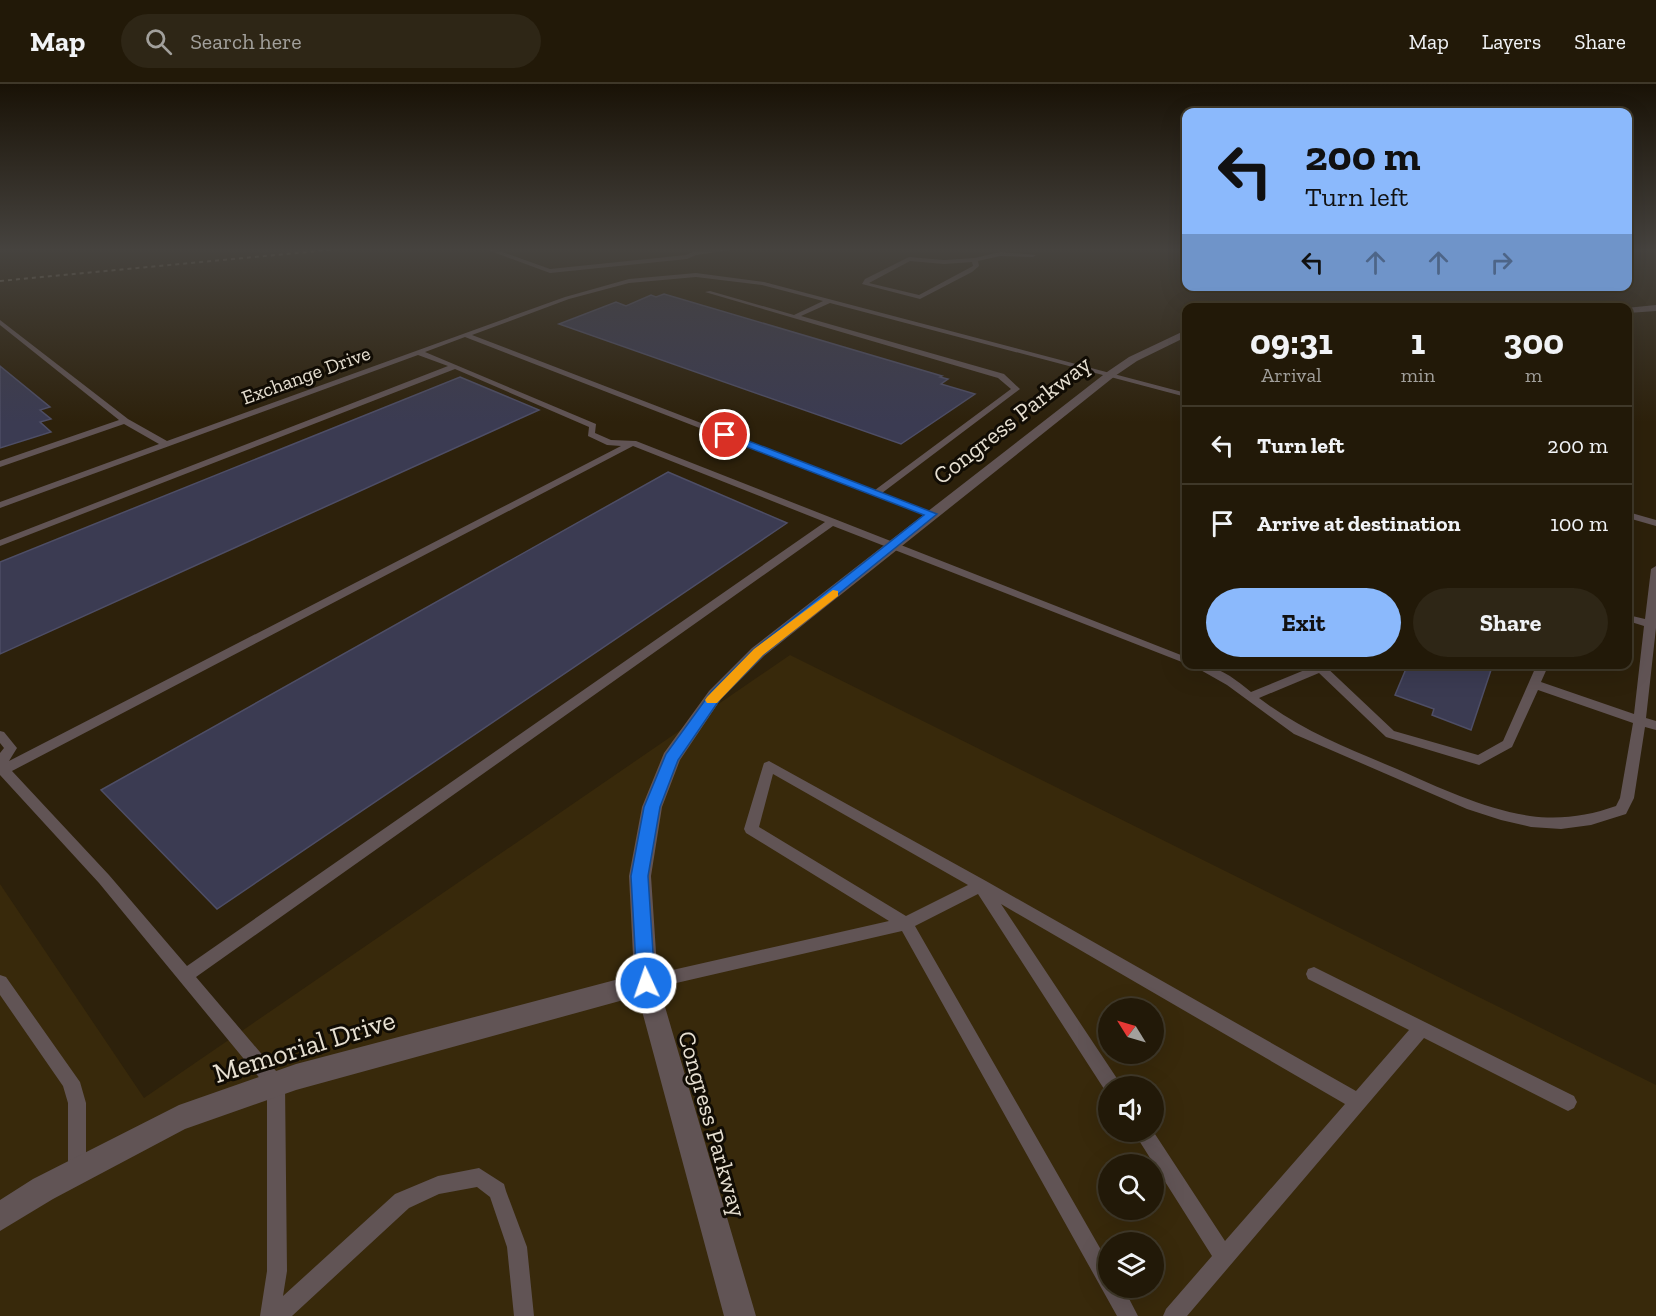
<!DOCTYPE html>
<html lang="en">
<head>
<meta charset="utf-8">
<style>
	:root { --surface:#221908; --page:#2e2616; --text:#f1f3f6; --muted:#a2a09c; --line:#3f3829; --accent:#8bb9fc }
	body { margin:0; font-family:"Zilla Slab",serif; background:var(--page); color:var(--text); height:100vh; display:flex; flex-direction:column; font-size:22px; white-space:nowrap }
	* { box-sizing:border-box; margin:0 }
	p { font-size:20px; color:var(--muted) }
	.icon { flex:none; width:33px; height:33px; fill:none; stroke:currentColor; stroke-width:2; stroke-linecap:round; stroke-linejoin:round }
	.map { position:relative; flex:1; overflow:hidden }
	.drawer { position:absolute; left:1182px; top:219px; width:450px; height:366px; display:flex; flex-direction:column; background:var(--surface); border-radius:12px; box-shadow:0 6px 24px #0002,0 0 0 2px var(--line) }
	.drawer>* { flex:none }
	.guide { position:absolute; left:1182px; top:24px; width:450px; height:183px; border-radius:12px; box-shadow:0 6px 24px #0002,0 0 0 2px var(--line); background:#8bb9fc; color:#111; overflow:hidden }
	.needle { width:39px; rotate:307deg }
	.controls { position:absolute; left:1098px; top:914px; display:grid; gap:12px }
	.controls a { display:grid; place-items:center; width:66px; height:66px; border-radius:50%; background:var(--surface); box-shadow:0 6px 24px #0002,0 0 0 2px var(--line); font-size:30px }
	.pin { position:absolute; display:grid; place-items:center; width:51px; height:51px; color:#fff; margin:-26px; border:3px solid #fff; border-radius:50%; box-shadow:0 2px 6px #0007 }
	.me { position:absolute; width:66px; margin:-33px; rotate:357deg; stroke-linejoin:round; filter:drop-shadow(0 0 4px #0008) }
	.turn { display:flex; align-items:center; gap:21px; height:126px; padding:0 24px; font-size:27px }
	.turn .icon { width:78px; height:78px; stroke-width:2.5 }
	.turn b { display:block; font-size:42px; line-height:51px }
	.lanes { display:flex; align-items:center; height:57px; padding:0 24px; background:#0003; justify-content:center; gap:30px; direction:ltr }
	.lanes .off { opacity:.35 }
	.eta { display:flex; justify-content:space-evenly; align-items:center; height:102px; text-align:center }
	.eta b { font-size:36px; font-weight:700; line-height:42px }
	.cta { display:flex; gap:12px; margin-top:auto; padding:12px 24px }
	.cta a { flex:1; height:69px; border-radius:36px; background:var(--accent); color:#111; font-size:24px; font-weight:700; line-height:69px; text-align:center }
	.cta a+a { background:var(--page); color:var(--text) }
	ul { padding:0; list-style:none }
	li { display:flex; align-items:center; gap:18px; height:78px; padding:0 24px; border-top:2px solid var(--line) }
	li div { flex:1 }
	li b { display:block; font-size:22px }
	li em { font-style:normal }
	header { display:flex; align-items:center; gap:36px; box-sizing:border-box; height:84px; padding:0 30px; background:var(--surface); border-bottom:2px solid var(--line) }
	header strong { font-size:28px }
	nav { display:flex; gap:33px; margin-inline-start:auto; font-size:21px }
	.search { width:420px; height:54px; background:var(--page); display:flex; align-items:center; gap:15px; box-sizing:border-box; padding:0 21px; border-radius:33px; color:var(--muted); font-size:22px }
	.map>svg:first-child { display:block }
</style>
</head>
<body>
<header>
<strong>Map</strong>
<div class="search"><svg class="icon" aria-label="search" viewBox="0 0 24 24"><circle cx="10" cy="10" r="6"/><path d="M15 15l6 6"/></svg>Search here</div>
<nav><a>Map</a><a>Layers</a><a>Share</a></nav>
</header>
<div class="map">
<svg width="1656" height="1232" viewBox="0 0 1656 1232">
	<rect width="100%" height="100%" fill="#2d210b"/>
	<path fill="#38290b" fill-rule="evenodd" d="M790,571l866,430v231h-1656v-432l144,214zM1108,924h46v45h-46zM1108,1002h46v45h-46zM1108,1080h46v45h-46zM1108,1158h46v45h-46z"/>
	<g fill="#3b3b52" stroke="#4e4e66" stroke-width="1.5">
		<path d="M664,210l278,82 -2,1 8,2 -7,5 34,10 -74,50 -342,-120 57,-22 10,4 25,-11 5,2z"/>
		<path d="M0,282l50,41 -10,3 11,9 -11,3 11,10 -51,16z"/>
		<path d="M460,293l79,33 -539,244v-92z"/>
		<path d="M668,388l119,51 -570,386 -116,-119z"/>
		<path d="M1408,580h85l-22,66 -39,-15 2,-6 -39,-14z"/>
	</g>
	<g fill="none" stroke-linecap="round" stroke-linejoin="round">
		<g fill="#615455" fill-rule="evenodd">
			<path d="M485,165h9l56,20 136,-14 9,-4 42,-2 -41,6 -9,4 -137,14z"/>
			<path d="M1000,168l36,3 -3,2 -33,-1 -22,5 1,5 -7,6 -52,27 -58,-15 3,-5 44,-22 35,3 31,-2zM910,177l34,3 28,-2 1,4 -54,29 -50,-12z"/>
			<path d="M696,189l68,9 422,111v4l-356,-94 -29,13 203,58 16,15 -138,104 53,20 2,2 -5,3 -467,-181 -40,15 171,72 -1,9 16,7 25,1 550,216 1,7 -354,-138 -637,451 86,101 3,6 2,187 -4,25 112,-102 43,-18 41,-8 25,16 2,7 21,56 7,69h-20l-7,-69 -17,-50 -13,-10 -38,7 -30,14 -117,108h-32l7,-45v-184l-168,-204 -99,-108v-22l4,-5 -4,-5v-12l4,1 13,16 -8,13 612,-315 -14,-1 -19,-9 1,-9 -134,-58 -455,177v-6l448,-174 -30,-11 -418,153v-6l159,-58 -35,-20 -124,43v-6l119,-41 -119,-95v-5l128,99 39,22 398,-144 64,-18zM696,193l66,8 61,16 -29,14 -84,-24 -5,1 293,86 13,11 -136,101 -403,-155 97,-36 60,-16zM633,362l192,76 -638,444 -78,-91 -97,-104z"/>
			<path d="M1628,428l28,8v6l-28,-8z"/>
			<path d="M1656,482v62l-10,90 10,3v9l-11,-3 -11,71 -8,16 -35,11 -30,4 -30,-2 -30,-7 -34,-11 -173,-75 -67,-49 -37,-21c25,0 42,12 61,28l61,-25 -1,-3h12l71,67 84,24 25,-14 34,-77h12l-8,18 93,32 10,-88 -16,-5v-6l17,4 6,-50zM1319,589l67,64 93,28 33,-18 26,-57 95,33 -13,75 -4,8c-28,10 -56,14 -86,10 -46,-7 -90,-28 -133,-47 -50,-21 -95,-38 -138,-71z"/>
			<path d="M769,677l217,120 370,210 53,-61 -101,-51 -2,-5 2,-5 6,-2 260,129 3,6 -3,6 -6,3 -6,-3 -138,-70 -237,278h-24l3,-7 46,-53 -79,-125h20l72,110 120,-137 -344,-200 117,176 3,6h-13v7l-2,-1 -128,-198 -63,32 193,336v25h15l15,29h-21l-215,-385 -256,59 -6,-2 -2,-5 2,-5 6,-2 243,-55 -143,-88 -2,-4 19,-63 1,-3zM773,690l195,111 -62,31 -147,-89z"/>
			<path d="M0,891l6,2 74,105 6,21v68l-2,7 -7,2 -7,-2 -2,-7v-68l-5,-17 -63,-91z"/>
		</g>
		<g fill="#615455" fill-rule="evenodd">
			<path d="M1388,217l100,4 5,3h-175l5,-3z"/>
			<path d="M1656,221v6l-28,2 -2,-5z"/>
			<path d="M1186,246v7l-49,24 -22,15 -351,280 -43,43 -41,61 -18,47 -11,69 7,107 98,333h-32l-86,-320 -342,94 -111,39 -132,70 -53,32v-31l33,-21 146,-74 117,-41 338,-89 -5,-99 13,-69 22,-54 45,-62 43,-43 355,-276 22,-15z"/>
		</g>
		<path stroke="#877e6c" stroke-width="2" stroke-dasharray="4 4" stroke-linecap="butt" d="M0,197l339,-32"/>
	</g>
	<linearGradient id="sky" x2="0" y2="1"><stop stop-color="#191206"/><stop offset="0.49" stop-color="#46433f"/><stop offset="1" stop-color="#46433f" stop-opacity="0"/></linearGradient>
	<rect width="1656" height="338" fill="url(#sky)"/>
	<path fill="#1a73e8" stroke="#114b97" stroke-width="1.5" d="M721,349h7l209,81 -174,141 -43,44 -42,61 -18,47 -12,69 7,107 -3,6 -6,2 -7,-2 -2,-6 -6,-107 13,-69 22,-53 45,-62 43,-43 170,-134 -203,-78z"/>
	<path fill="#f59e0b" d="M833,506l5,1v5l-75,59 -46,48h-10l-2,-3 2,-3 47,-48z"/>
	<g text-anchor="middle" stroke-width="6" stroke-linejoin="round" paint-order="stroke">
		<g font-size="20" fill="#e6dfd1" stroke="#110c04">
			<text transform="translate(306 291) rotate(-20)" y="7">Exchange Drive</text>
		</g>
		<g font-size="24" fill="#e6dfd1" stroke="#110c04">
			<text transform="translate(1012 336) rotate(-38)" y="8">Congress Parkway</text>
			<text transform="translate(712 1040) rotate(74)" y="8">Congress Parkway</text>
		</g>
		<g font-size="28" fill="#e6dfd1" stroke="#110c04">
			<text transform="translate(304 962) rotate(-17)" y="10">Memorial Drive</text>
		</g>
	</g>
</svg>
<div class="controls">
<a><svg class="needle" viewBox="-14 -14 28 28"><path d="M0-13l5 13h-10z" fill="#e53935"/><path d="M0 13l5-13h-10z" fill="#a2a09c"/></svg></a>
<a><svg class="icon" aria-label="sound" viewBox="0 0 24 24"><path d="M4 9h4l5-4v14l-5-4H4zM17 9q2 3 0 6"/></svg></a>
<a><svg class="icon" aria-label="search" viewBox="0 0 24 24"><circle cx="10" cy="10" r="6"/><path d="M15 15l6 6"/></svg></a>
<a><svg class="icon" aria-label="layers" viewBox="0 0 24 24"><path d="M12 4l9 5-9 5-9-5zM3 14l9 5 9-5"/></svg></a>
</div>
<div class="pin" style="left:725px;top:351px;background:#d93025"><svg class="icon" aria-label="arrive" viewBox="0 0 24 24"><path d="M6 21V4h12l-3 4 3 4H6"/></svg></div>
<svg class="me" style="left:646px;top:899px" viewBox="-20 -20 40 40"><circle r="17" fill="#1a73e8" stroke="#fff" stroke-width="3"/><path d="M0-11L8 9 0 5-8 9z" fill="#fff"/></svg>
<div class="guide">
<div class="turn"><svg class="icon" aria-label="left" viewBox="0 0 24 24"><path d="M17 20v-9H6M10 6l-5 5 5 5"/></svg><div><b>200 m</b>Turn left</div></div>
<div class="lanes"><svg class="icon" aria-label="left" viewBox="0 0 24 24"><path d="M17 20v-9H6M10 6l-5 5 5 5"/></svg><svg class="icon off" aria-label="ahead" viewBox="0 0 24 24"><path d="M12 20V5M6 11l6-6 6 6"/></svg><svg class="icon off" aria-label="ahead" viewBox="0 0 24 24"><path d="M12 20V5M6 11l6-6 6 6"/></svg><svg class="icon off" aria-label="right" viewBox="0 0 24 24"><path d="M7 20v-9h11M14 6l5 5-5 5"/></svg></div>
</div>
<section class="drawer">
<div class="eta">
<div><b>09:31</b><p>Arrival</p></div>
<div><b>1</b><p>min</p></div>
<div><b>300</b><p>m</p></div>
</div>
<ul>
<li><svg class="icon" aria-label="left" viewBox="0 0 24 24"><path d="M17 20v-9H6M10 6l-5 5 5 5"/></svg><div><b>Turn left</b></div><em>200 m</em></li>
<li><svg class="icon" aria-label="arrive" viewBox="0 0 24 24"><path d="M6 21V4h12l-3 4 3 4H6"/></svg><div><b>Arrive at destination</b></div><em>100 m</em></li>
</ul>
<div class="cta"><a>Exit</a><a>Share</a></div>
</section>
</div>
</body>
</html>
